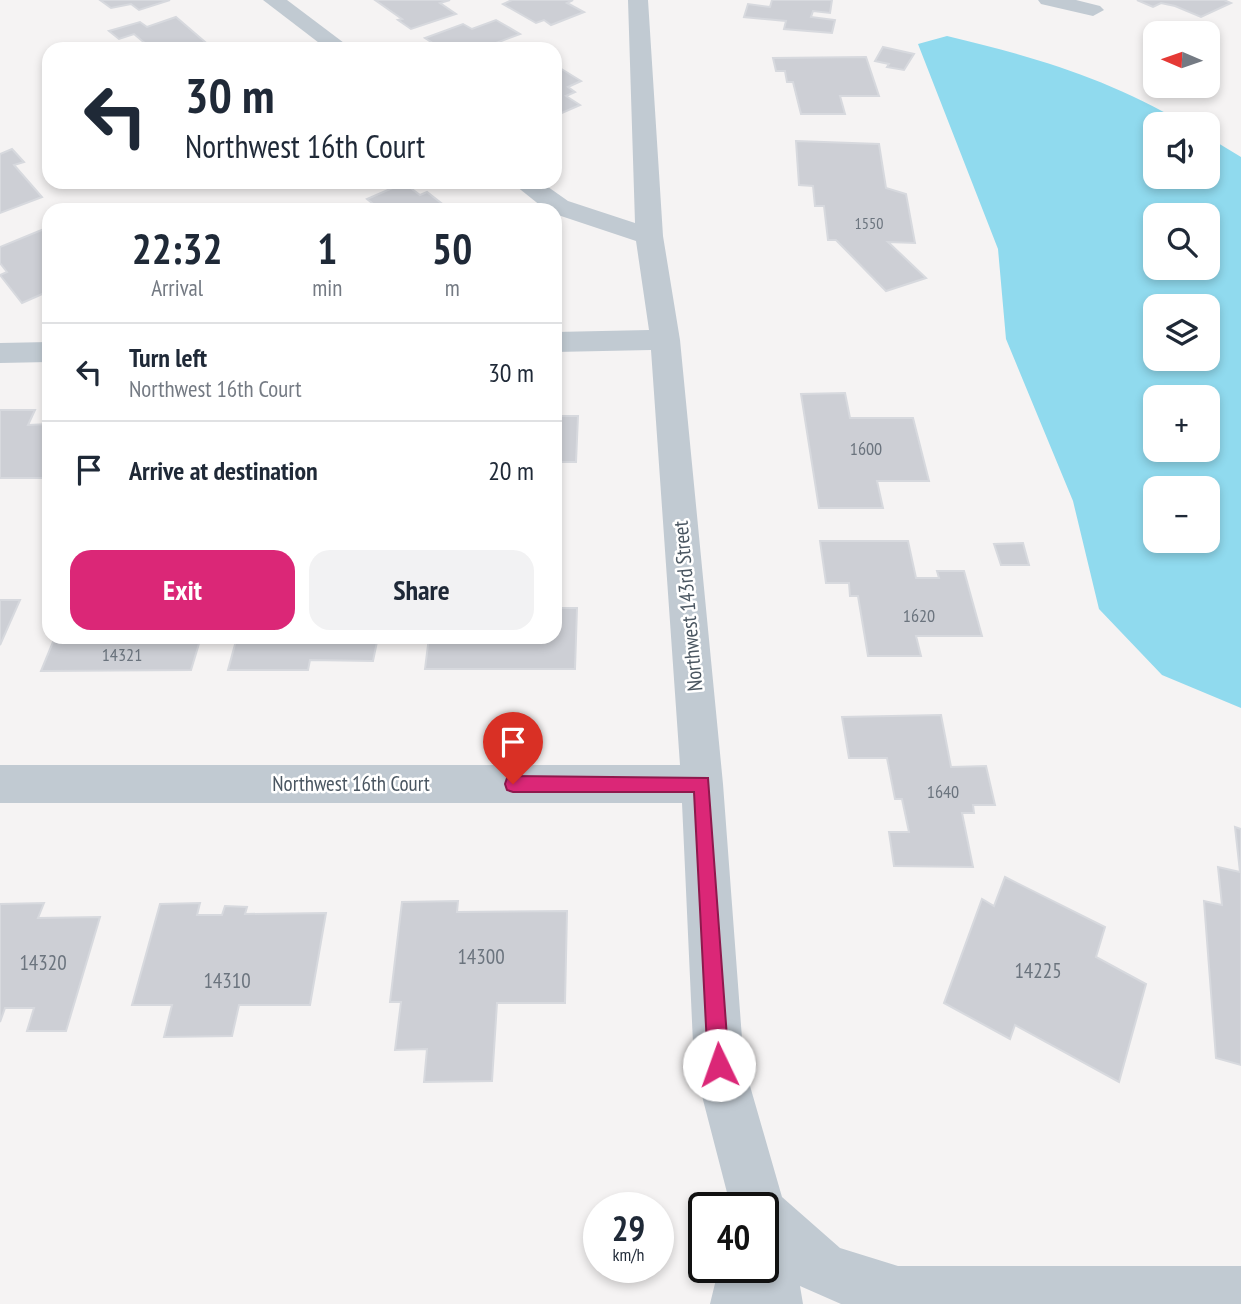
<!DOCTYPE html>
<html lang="en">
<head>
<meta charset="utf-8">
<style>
	:root { --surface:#fff; --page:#f2f2f3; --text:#1f2937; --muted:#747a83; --line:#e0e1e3; --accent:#db2777 }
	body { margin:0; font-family:"PT Sans Narrow",sans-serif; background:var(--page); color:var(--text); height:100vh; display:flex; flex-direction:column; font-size:26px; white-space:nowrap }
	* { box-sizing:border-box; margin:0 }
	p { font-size:23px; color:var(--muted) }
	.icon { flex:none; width:38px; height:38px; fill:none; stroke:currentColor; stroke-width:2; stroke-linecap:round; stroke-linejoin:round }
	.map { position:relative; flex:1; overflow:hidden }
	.drawer { position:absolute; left:42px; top:203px; width:520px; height:441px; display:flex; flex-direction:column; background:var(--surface); border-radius:21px; box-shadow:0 4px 10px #0003 }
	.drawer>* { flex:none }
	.hud { position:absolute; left:42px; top:42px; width:520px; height:147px; border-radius:21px; box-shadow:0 4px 10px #0003; background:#fff; color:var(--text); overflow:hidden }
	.needle { width:46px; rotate:272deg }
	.buttons { position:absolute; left:1143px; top:21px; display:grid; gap:14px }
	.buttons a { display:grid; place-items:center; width:77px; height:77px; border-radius:14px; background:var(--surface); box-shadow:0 4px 10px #0003; font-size:35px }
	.speed { position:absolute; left:583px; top:1192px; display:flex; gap:14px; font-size:35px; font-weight:700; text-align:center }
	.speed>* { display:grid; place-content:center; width:91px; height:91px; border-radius:50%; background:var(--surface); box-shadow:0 4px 10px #0003; line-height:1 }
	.speed small { font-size:18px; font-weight:400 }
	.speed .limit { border:4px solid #111; border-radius:10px; background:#fff; color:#111 }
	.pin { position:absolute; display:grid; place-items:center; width:60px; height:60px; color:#fff; margin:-72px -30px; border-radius:50% 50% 50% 0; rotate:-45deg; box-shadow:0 0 7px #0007 }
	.pin .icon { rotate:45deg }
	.me { position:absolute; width:77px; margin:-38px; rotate:357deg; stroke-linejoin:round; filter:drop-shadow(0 0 5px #0008) }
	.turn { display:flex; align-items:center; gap:24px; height:147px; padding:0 28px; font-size:32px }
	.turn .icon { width:91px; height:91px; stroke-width:2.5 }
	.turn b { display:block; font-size:49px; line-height:60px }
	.eta { display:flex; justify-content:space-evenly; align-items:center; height:119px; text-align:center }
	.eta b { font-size:42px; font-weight:700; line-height:49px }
	.button { display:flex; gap:14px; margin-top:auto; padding:14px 28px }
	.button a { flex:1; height:80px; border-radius:21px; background:var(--accent); color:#fff; font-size:28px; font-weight:700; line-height:80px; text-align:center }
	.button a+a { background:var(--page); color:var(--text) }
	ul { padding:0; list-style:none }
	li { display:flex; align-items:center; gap:21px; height:98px; padding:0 28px; border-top:2px solid var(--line) }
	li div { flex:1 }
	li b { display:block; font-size:26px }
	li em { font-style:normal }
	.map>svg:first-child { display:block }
</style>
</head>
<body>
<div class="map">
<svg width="1241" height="1304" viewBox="0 0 1241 1304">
	<rect width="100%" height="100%" fill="#f5f3f3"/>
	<path fill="#90daee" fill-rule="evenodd" d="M947,36c88,21 160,42 238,88h-30v53h53v-40l33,20v551l-79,-33 -63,-66 -26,-108 -67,-162 -8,-90 -80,-205zM1208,215v53h-53v-53zM1155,306h53v53h-53zM1208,397v53h-53v-53zM1208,488v53h-53v-53z"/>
	<g fill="#cdcfd5" stroke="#d7d9de" stroke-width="2">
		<path d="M100,0h70l-31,10 -8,-6 -20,4z"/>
		<path d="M375,0h75l-10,3 16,11 -45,15 -13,-9 4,-1z"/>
		<path d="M512,0h61l-6,3 17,9 -33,13 -7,-5 -8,3 -33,-19z"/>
		<path d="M772,0h60l-2,13 -17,-2 -2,6 24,3 -3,13 -48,-4 2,-8 -42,-4 4,-13 22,3z"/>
		<path d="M1137,0h87l7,3 -30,14 -26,-11 -14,-3 -8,4z"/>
		<path d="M176,17l35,30 -59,2 -18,-15 -15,5 -10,-8 31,-9 7,5z"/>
		<path d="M496,20l24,14 -24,9 10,6h-64l-17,-11 38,-14 9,5z"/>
		<path d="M883,47l31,7 -10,16 -17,-3 2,-3 -14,-3z"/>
		<path d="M866,57l13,39h-39l5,18h-44l-8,-32h-6l-2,-11h-9l-3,-13z"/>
		<path d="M555,65l26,16 -13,6 7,5 -9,4 14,9 -25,11z"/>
		<path d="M796,141l83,3 7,44 20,6 9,49 -27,-1 38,36 -40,13 -50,-51h-8l-4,-34h-9l-2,-20 -14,-1z"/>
		<path d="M12,149l12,13 -10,3 28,32 -42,16v-59z"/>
		<path d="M404,183l16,12 7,-3 23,18h-69l-14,-11z"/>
		<path d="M44,229l5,6v56l-27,12 -22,-28 7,-3 -7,-9v-16z"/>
		<path d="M845,393l5,25h63l16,63h-52l6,27h-64l-18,-114z"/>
		<path d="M0,410h35l-7,15 21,-1v54h-49z"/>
		<path d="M555,416h23l-2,46h-21z"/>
		<path d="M820,541h88l8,37h23l-2,-7h27l18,65h-66l5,20h-53l-10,-60h-8l-1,-13h-23z"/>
		<path d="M1023,543l6,22h-28l-7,-21z"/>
		<path d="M0,600h20l-20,45z"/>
		<path d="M555,608h22l-2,61h-150l4,-32h126z"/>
		<path d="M55,637h146l-10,33 -150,1z"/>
		<path d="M237,637h141l-5,24 -63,-1 -2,10h-80z"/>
		<path d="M941,715l10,52 35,-1 9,39h-22l1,8h-12l11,54 -79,-1 -5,-34h20l-7,-33h-7l-8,-41h-38l-7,-41z"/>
		<path d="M1235,827l6,2v236l-25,-7 -12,-157 18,4 -4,-38 22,5z"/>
		<path d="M1005,877l100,50 -9,30 50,27 -27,98 -104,-57 -5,14 -66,-36 38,-104 12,7z"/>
		<path d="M458,901l-1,11 110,-1 -2,92h-68l-5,78 -68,1 3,-33 -32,1 6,-48h-11l12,-100z"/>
		<path d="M44,903l-6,15 62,-1 -34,114h-39l7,-23h-29l-5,14v-118z"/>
		<path d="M200,903l-3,12h25l3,-9 22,1 -2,7 81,-1 -16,92h-71l-7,31 -68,1 8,-32h-40l28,-101z"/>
	</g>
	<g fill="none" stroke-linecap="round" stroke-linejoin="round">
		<g fill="#c1cad2" fill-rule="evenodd">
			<path d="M263,0h24l65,49h-25z"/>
			<path d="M628,0h20l15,236 17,104 43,444 21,281 38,132 58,51 58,18h343v38h-400l-41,-18 3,18h-93l9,-37h44v-59h-32l-37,-143 -12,-262h-682v-38h680l-29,-415 -96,2v-20l94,-2 -13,-89 -81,-27v-4h-9l-35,-28h30l27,19 67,22z"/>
			<path d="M1038,0h38l24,6 4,4 -11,6 -52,-12z"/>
			<path d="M49,342v20l-49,1v-20z"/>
		</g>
	</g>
	<path fill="#db2777" stroke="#8e194d" stroke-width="2" d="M513,776l195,2 21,287 -3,7 -7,3 -8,-3 -3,-7 -14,-273h-181l-6,-2 -2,-6 2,-6z"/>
	<g text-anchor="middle" stroke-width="5" stroke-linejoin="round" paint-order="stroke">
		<g font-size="16" fill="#6b747e">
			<text x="869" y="229">1550</text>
		</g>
		<g font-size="18" fill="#6b747e">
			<text x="866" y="455">1600</text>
			<text x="919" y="622">1620</text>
			<text x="122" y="661">14321</text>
			<text x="943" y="798">1640</text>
		</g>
		<g font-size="21" fill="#4a5661" stroke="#fff">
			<text transform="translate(688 606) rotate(-95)" y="7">Northwest 143rd Street</text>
			<text x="351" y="791">Northwest 16th Court</text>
		</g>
		<g font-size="21" fill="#6b747e">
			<text x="481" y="964">14300</text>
			<text x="43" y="970">14320</text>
			<text x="1038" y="978">14225</text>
			<text x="227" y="988">14310</text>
		</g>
	</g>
</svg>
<div class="buttons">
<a><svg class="needle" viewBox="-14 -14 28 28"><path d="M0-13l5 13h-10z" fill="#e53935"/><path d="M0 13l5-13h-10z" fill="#747a83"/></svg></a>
<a><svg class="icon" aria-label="sound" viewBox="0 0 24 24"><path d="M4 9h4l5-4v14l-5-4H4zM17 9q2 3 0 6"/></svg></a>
<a><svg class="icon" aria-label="search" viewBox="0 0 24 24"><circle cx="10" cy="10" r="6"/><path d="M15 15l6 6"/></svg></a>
<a><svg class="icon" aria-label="layers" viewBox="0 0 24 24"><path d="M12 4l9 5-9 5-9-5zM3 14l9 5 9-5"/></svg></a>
<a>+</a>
<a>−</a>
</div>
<div class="speed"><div>29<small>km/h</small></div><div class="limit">40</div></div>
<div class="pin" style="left:513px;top:784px;background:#d93025"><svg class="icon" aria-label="arrive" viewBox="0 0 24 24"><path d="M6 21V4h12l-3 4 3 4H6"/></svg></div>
<svg class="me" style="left:719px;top:1065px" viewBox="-20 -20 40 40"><circle r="19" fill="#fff"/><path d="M0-13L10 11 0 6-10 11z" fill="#db2777"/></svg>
<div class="hud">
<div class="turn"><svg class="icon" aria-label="left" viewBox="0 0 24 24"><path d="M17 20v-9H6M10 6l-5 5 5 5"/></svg><div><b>30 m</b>Northwest 16th Court</div></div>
</div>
<section class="drawer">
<div class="eta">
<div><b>22:32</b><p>Arrival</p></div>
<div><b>1</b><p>min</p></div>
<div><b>50</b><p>m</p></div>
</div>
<ul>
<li><svg class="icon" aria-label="left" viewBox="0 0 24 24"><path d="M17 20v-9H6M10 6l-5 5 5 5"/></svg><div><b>Turn left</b><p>Northwest 16th Court</p></div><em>30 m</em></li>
<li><svg class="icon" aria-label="arrive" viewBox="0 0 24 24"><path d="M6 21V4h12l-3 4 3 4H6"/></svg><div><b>Arrive at destination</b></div><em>20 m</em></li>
</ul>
<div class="button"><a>Exit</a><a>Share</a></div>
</section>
</div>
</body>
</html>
